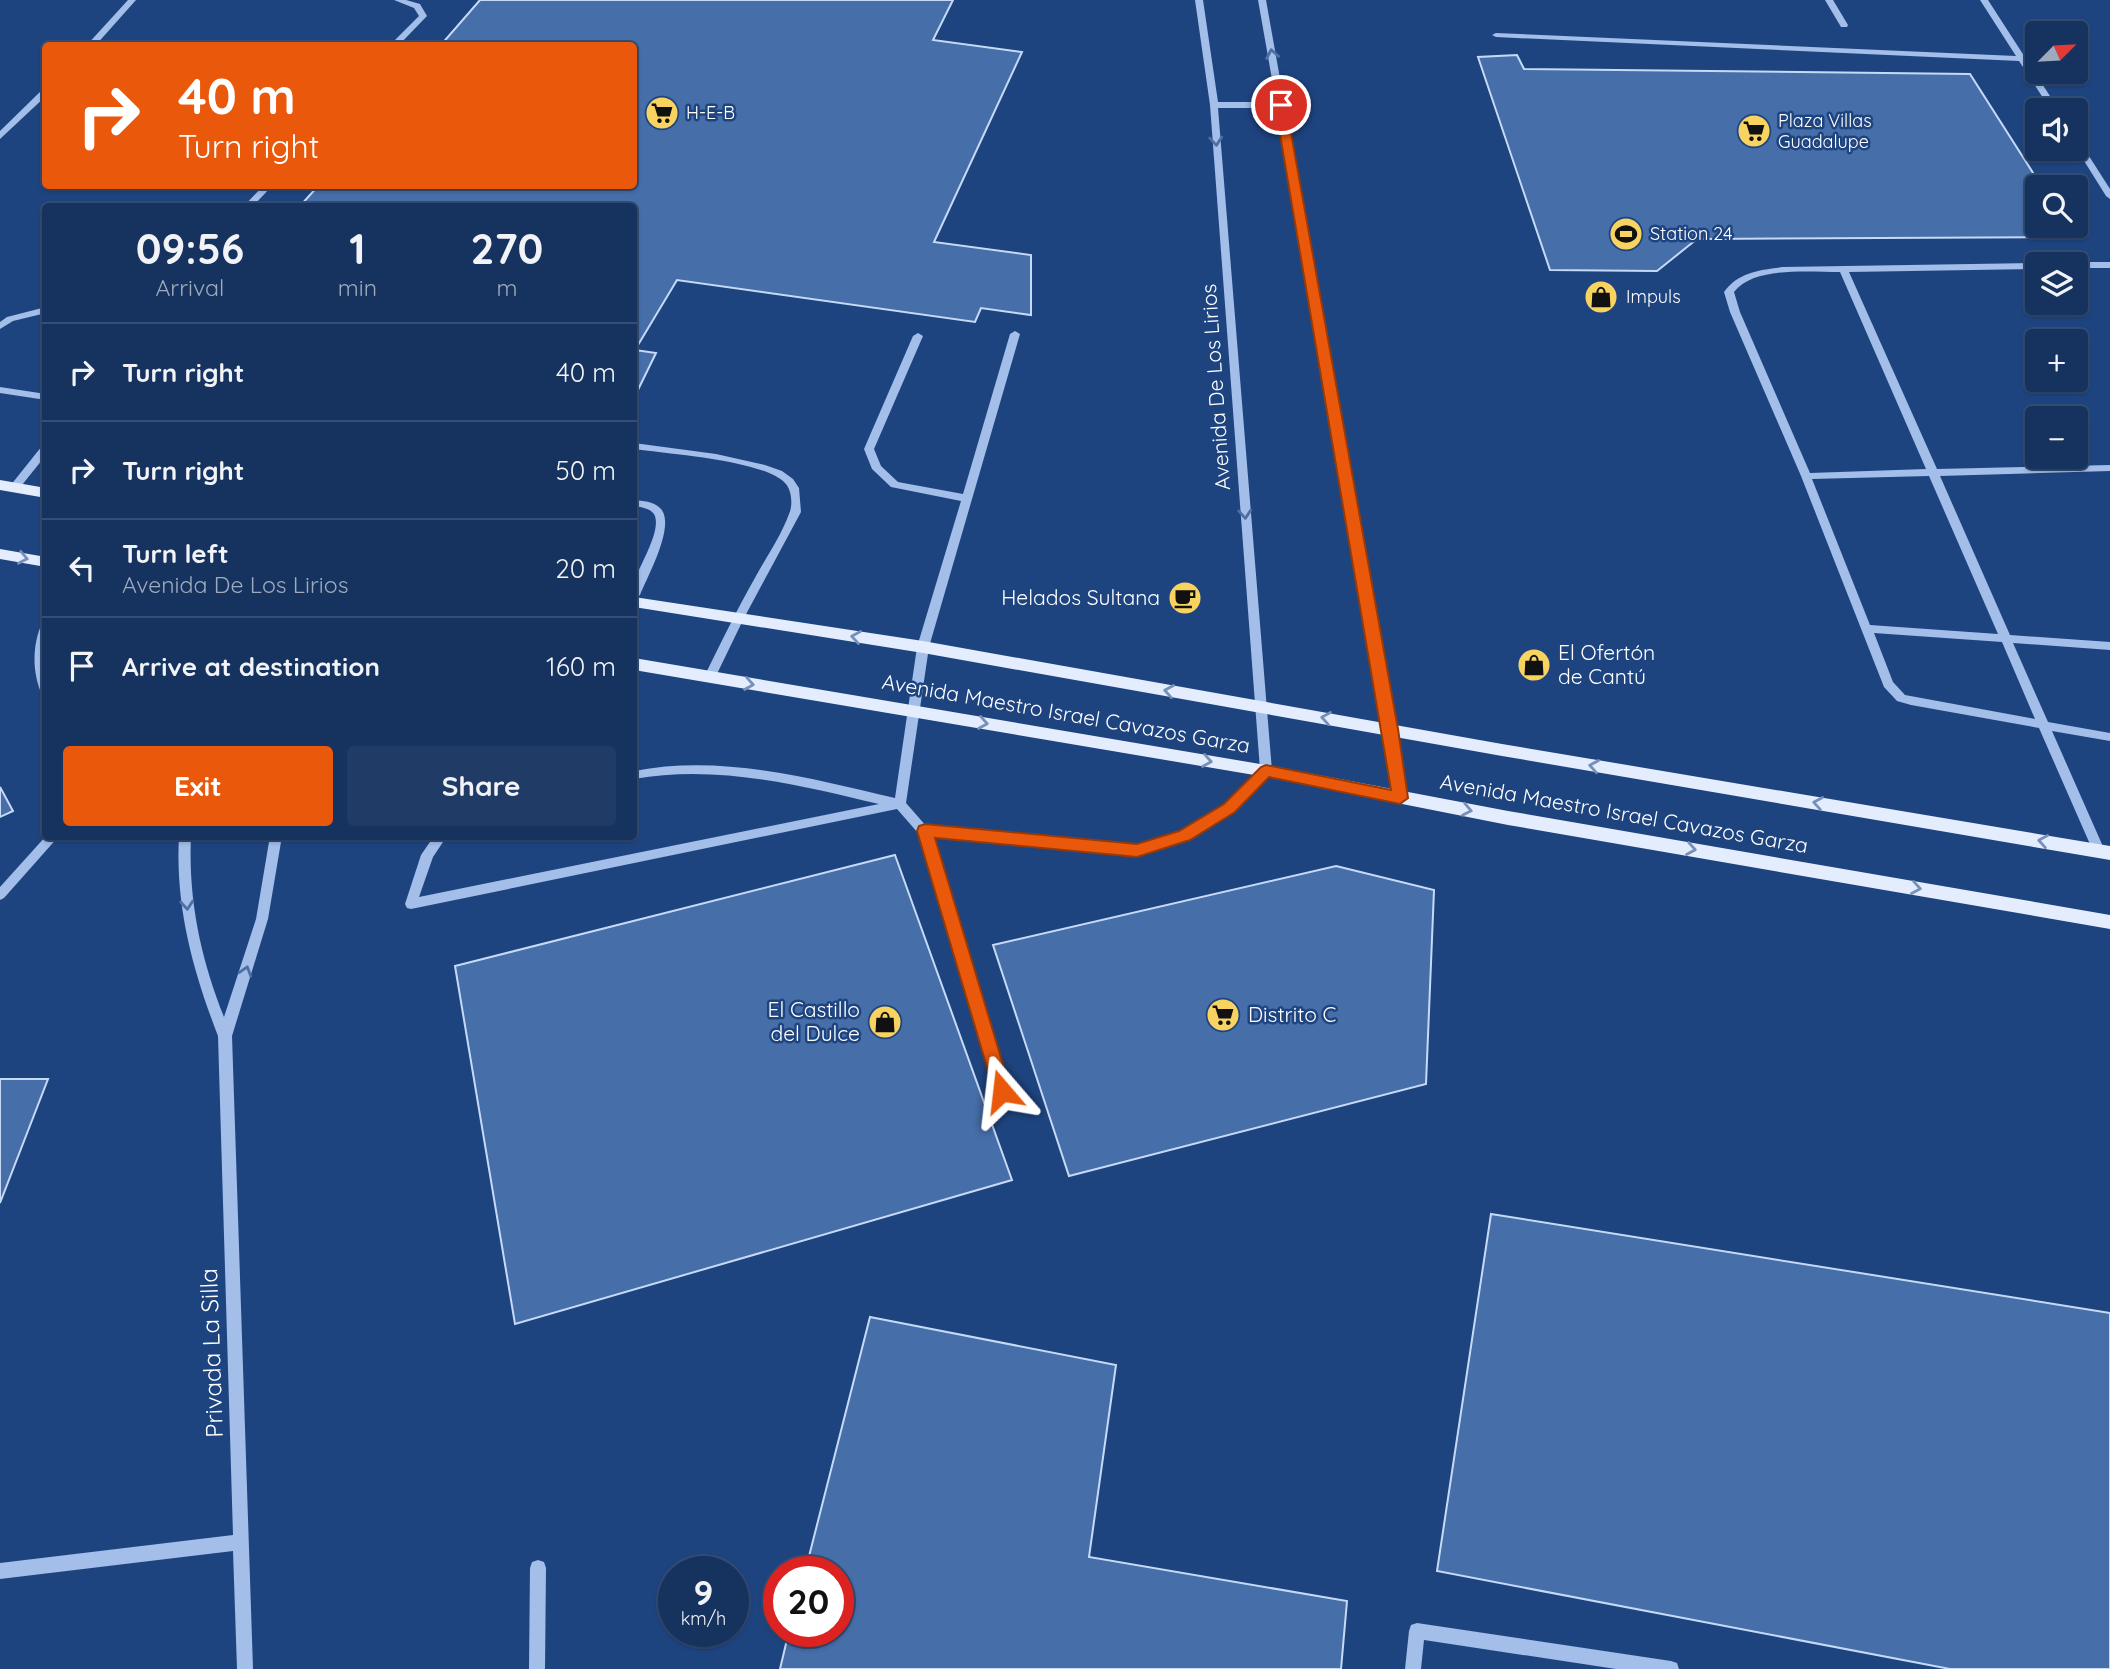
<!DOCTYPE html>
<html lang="en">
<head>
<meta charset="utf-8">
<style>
	:root { --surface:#163360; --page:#1f3b66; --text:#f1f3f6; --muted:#9eaabd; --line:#354e75; --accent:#ea580c }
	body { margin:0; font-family:Quicksand,sans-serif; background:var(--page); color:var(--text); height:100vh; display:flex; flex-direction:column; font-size:26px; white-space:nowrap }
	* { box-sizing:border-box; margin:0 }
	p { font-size:23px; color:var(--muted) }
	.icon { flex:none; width:38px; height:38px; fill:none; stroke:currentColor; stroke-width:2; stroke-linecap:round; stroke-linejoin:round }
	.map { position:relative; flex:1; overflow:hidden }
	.panel { position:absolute; left:42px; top:203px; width:595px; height:637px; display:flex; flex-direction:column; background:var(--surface); border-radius:7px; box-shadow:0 2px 5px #0004,0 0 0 2px var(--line) }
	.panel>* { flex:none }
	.top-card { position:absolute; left:42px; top:42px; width:595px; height:147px; border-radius:7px; box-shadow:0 2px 5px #0004,0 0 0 2px var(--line); background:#ea580c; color:#fff; overflow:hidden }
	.needle { width:46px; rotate:66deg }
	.controls { position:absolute; left:2025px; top:21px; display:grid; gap:14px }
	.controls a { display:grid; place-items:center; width:63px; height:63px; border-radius:7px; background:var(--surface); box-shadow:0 2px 5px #0004,0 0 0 2px var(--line); font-size:35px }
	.speed { position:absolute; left:658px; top:1556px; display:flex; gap:14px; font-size:35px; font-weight:700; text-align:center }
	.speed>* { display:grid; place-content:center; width:91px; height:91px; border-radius:50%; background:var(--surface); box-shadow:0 2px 5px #0004,0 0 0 2px var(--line); line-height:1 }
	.speed small { font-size:18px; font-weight:400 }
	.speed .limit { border:10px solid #d22; background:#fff; color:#111 }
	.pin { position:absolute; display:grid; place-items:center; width:60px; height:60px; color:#fff; margin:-30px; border:4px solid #fff; border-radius:50%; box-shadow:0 2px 7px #0007 }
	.me { position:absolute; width:77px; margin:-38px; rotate:343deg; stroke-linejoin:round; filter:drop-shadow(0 0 5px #0008) }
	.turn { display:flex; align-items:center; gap:24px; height:147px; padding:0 21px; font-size:32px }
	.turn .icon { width:91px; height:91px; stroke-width:2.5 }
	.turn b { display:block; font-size:49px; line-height:60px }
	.eta { display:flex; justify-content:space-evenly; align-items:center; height:119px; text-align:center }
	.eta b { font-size:42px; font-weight:700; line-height:49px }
	.cta { display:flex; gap:14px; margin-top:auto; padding:14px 21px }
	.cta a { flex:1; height:80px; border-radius:7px; background:var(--accent); color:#fff; font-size:28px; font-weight:700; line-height:80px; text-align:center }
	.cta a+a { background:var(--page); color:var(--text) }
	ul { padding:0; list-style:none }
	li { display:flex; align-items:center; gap:21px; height:98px; padding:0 21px; border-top:2px solid var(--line) }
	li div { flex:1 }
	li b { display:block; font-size:26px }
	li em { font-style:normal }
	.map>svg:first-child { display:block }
</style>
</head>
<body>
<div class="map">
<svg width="2110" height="1669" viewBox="0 0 2110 1669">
	<rect width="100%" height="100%" fill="#1e4480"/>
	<g fill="#466ea9" stroke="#c6daf7" stroke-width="2">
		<path d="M480,0h473l-20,40 89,12 -88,190 97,13v60l-50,-7 -6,14 -298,-42 -42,70 21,3 -22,45v-192h-334l18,-20h316v-140h-194z"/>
		<path d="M1517,55l7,14 446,5 72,113h-5v39h29l7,11 -376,2 -40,32 -107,-1 -72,-213z"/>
		<path d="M0,787l13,24 -13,6z"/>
		<path d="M895,855l117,325 -497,144 -60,-358z"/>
		<path d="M1336,866l98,24 -8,194 -357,92 -76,-231z"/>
		<path d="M0,1079h48l-48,124z"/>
		<path d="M1491,1214l619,99v356h-160l-513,-98z"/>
		<path d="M870,1317l246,48 -27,192 258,44 -6,68h-561l9,-38h49v-59h-33z"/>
	</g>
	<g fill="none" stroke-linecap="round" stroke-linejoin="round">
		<g fill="#a2bee9" fill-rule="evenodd">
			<path d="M128,0h8l-41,46h-9z"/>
			<path d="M394,0h12l14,4 7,12 -29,30h-9l30,-30 -5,-8z"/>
			<path d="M1195,0h8l15,102h58l-18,-102h8l130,729 10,69 -2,3 -4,2 -6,-5 -10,-69 -107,-621h-59l54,663 -38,40 -45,27 -52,18 -205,-20 77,255 -2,4 -5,2 -5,-2 -2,-4 -77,-258 -21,-24 -486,100 -4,-1 -2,-4 16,-49 13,-19h13l-14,21 -14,40 460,-93c-79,-19 -163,-40 -245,-25v-8c87,-17 176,7 261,27l22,-151 44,-146 -70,-14 -19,-18 -8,-20 49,-113 5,-3 5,3 -49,113 7,17 17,16 65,12 47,-160 5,-3 5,3 -91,313 -23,156 21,24 210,19 44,-14 45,-27 34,-35 -50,-665z"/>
			<path d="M1825,0h8l15,25 -1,2h-6z"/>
			<path d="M1980,0h8l71,110h-8l-32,-49 -523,-24 -4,-2 4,-2 520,23z"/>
			<path d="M43,89h3v7l-46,43v-8z"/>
			<path d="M2076,139l4,3 30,47v10l-4,-3 -30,-48z"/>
			<path d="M263,186h9l-19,20h-9z"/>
			<path d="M2076,262h34v6h-34v-4h-4z"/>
			<path d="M2037,263l3,1h-3v5l-188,3 88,197 173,-4v6l-170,5 70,159 100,7v8l-97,-7 35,79 62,11v8l-58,-10 53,120 -2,3h-8l-2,-3 -54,-123 -128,-23 -14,-4 -13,-14 -83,-211 -71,-164 -6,-20c14,-20 36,-22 59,-25zM1840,272l86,197 -116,4 -70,-161 -6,-20c20,-26 76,-20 106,-20zM1929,476l69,158 -128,-9 -58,-146zM1874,633l128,9 33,77 -130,-24 -12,-13z"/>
			<path d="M46,307v6l-33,8 -13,8v-7l7,-5z"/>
			<path d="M0,387l46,7v6l-46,-7z"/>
			<path d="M634,443l82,11 49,11 17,6 11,8 6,9 2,24 -57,106 -30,62h-8l-2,-3c17,-34 33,-68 52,-101 11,-20 25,-40 33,-62 4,-8 3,-24 -4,-31 -22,-23 -117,-29 -151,-34z"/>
			<path d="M46,445v10l-28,35h-8v-4l32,-40z"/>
			<path d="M634,500c9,1 19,1 26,8 17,16 -13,69 -20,87l-6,4c0,-5 -1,-12 0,-16 4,-16 29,-53 20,-69 -4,-6 -14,-7 -20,-8z"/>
			<path d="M46,622v74l-4,-1c-10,-22 -10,-50 0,-72z"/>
			<path d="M46,836h13l-55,62 -4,2v-13z"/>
			<path d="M179,836h12c-3,64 10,123 33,181l32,-98 14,-83h12l-14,83 -36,117 21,633h-16l-4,-118 -233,28v-16l233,-28 -15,-499c-25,-65 -43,-129 -39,-200z"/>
			<path d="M538,1560l6,2 2,6 -1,101h-16l1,-101 2,-6z"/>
			<path d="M1417,1623l254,38 6,2 2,6h-63l-192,-29 -3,29h-16l4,-38 2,-6z"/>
		</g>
		<g fill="#e4edfe" fill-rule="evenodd">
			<path d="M0,480l46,8v10l-46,-8z"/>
			<path d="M0,549l46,8v10l-46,-8z"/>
			<path d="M634,597l289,44 579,103 608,102v14l-608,-104 -579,-103 -289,-46z"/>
			<path d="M634,658l632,107 242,46 602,104v14l-602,-104 -242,-48 -632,-107z"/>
		</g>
	</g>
	<defs><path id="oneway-chevron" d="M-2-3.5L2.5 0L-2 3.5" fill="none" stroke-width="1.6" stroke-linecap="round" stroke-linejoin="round" transform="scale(1.75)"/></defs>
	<g stroke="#4c6fa5">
		<use href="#oneway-chevron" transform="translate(1272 54) rotate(-100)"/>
		<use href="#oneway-chevron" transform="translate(1216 141) rotate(86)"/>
		<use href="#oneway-chevron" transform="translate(1245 514) rotate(86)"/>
		<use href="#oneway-chevron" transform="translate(187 905) rotate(85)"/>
		<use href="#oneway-chevron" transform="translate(246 971) rotate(-73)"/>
	</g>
	<g stroke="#7790b9">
		<use href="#oneway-chevron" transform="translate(23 558) rotate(11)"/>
		<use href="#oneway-chevron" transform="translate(856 637) rotate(-171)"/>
		<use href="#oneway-chevron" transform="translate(749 684) rotate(10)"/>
		<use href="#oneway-chevron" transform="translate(1169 691) rotate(-170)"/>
		<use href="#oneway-chevron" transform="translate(1326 718) rotate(-171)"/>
		<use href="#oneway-chevron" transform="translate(983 723) rotate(10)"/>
		<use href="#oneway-chevron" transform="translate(1207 761) rotate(10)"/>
		<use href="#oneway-chevron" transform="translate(1594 766) rotate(-170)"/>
		<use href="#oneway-chevron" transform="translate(1818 803) rotate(-170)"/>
		<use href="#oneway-chevron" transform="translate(1467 810) rotate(11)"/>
		<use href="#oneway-chevron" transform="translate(2043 841) rotate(-170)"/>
		<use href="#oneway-chevron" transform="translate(1691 849) rotate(10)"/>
		<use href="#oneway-chevron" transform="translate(1916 888) rotate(10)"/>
	</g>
	<path fill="#ea580c" stroke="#983908" stroke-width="2" d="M1281,102l5,3 112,624 10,69 -8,6 -131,-27 -34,35 -45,28 -53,17 -202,-19 76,253 -2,5 -7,2 -6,-2 -2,-5 -77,-260 2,-5 6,-2 212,20 42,-13 45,-27 37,-37 5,-2 125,25 -116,-685z"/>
	<defs>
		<symbol id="supermarket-disc" viewBox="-11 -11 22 22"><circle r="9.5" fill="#f8d360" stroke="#1e4480"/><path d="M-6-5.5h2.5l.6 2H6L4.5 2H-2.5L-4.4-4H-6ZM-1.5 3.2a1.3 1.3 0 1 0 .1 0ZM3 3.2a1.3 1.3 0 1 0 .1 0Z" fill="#111"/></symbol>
		<symbol id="stadium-disc" viewBox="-11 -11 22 22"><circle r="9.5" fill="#f8d360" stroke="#1e4480"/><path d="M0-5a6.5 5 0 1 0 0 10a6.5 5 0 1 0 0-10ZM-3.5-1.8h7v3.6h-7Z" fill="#111"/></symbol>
		<symbol id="shop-disc" viewBox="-11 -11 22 22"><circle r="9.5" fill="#f8d360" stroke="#1e4480"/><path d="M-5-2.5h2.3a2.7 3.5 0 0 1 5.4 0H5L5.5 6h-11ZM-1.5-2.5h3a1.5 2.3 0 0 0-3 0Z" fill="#111"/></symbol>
		<symbol id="cafe-disc" viewBox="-11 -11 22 22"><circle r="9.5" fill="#f8d360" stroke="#1e4480"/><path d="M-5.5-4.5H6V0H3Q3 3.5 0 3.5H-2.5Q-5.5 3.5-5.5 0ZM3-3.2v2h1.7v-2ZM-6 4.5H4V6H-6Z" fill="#111"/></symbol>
	</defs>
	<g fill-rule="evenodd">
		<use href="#supermarket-disc" x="643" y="94" width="38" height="38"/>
		<use href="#supermarket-disc" x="1735" y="112" width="38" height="38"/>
		<use href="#stadium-disc" x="1607" y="215" width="38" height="38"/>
		<use href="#shop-disc" x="1582" y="278" width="38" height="38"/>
		<use href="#cafe-disc" x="1166" y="579" width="38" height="38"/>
		<use href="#shop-disc" x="1515" y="646" width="38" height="38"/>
		<use href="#supermarket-disc" x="1204" y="996" width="38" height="38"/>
		<use href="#shop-disc" x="866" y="1003" width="38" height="38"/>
	</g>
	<g text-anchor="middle" stroke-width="5" stroke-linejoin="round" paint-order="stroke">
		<g font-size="18" fill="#fff" stroke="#1e4480" text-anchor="start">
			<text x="686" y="119">H-E-B</text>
			<text x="1778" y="127">Plaza Villas<tspan x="1778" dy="21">Guadalupe</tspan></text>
			<text x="1650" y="240">Station 24</text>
			<text x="1626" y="303">Impuls</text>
		</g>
		<g font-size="21" fill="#fff" stroke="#1e4480">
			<text transform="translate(1216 387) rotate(-94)" y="7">Avenida De Los Lirios</text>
			<text transform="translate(1066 714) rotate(10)" y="7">Avenida Maestro Israel Cavazos Garza</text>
			<text transform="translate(1624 814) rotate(10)" y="7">Avenida Maestro Israel Cavazos Garza</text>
		</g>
		<g font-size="21" fill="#fff" stroke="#1e4480" text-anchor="end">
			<text x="1160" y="605">Helados Sultana</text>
			<text x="1558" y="660" text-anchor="start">El Ofertón<tspan x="1558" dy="24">de Cantú</tspan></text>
			<text x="860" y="1017">El Castillo<tspan x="860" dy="24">del Dulce</tspan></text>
			<text x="1248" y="1022" text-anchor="start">Distrito C</text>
		</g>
		<g font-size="24" fill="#fff" stroke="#1e4480">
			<text transform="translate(212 1353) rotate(-92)" y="8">Privada La Silla</text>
		</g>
	</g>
</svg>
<div class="controls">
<a><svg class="needle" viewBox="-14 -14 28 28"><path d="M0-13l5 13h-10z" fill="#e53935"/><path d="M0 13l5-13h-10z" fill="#9eaabd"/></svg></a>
<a><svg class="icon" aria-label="sound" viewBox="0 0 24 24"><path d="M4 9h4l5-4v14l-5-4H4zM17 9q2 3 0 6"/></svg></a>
<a><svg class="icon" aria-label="search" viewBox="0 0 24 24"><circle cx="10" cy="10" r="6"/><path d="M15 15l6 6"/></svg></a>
<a><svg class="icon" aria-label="layers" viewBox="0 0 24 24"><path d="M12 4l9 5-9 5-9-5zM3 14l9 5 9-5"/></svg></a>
<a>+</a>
<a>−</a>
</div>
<div class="speed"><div>9<small>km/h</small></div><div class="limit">20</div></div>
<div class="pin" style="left:1281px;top:105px;background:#d93025"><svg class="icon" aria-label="arrive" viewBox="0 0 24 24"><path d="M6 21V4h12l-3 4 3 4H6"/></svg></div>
<svg class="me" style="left:1002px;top:1091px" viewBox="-20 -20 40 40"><path d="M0-17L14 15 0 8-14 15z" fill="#ea580c" stroke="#fff" stroke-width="4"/></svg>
<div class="top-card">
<div class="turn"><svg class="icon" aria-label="right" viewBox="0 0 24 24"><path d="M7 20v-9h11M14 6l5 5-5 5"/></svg><div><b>40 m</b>Turn right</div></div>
</div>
<section class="panel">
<div class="eta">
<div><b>09:56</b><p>Arrival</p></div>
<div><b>1</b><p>min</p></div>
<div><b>270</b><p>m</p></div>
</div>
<ul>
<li><svg class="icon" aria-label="right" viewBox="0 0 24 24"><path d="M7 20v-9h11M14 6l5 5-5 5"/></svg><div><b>Turn right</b></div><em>40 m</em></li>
<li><svg class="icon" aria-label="right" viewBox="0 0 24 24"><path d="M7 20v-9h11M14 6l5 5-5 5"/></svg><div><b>Turn right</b></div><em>50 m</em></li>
<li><svg class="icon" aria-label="left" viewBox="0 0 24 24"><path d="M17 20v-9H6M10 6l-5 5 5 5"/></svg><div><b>Turn left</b><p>Avenida De Los Lirios</p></div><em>20 m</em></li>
<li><svg class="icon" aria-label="arrive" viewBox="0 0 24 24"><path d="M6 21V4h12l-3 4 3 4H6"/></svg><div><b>Arrive at destination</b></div><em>160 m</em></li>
</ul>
<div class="cta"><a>Exit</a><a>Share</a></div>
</section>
</div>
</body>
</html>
